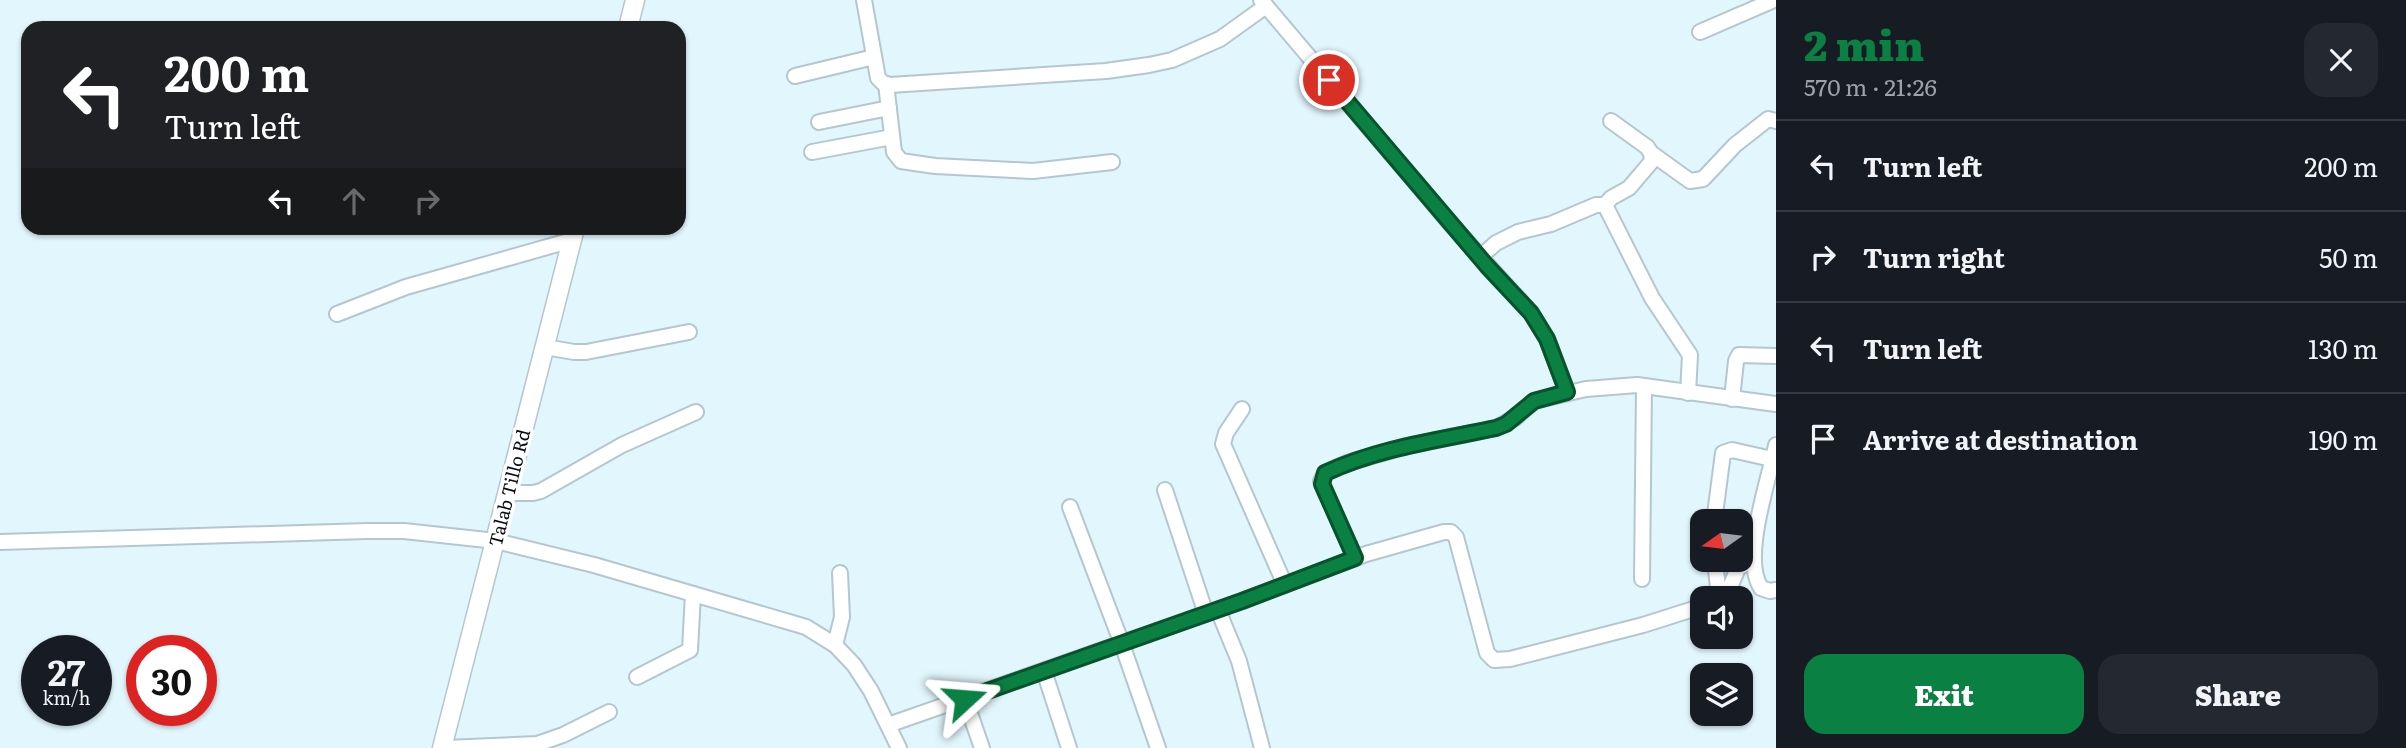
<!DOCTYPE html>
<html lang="en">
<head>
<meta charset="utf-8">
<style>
	:root { --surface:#171b24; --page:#242831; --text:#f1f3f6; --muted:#9ea1a6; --line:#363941; --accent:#0b8043 }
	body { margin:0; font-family:Literata,serif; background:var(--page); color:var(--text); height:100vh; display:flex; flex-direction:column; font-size:26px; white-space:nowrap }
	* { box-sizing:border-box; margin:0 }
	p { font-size:23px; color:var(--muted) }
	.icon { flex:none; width:38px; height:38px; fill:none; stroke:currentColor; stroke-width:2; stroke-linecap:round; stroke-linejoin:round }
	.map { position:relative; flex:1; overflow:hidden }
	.panel { display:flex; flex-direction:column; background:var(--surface); width:630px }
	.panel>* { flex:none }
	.banner { position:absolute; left:21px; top:21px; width:665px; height:214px; border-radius:21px; box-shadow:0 2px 5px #0004; background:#202124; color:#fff; overflow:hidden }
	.needle { width:46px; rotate:256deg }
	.controls { position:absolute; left:1690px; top:509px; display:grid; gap:14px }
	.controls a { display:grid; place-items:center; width:63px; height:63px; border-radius:14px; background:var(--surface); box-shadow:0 2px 5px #0004; font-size:35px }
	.speed { position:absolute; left:21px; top:635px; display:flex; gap:14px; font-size:35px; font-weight:700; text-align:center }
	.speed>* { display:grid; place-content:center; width:91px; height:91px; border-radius:50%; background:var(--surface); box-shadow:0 2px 5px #0004; line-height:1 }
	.speed small { font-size:18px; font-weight:400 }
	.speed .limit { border:10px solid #d22; background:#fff; color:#111 }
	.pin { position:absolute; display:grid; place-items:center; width:60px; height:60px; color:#fff; margin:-30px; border:4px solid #fff; border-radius:50%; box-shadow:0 2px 7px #0007 }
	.me { position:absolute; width:77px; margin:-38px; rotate:71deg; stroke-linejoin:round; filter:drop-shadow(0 0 5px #0008) }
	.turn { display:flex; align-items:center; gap:24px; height:147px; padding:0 28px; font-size:32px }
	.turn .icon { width:91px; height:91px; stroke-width:2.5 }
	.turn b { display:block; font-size:49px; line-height:60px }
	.lanes { display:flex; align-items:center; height:66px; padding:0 28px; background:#0003; justify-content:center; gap:35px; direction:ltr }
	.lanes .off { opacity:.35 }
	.round { display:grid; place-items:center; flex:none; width:74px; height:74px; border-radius:21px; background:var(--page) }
	.headline { display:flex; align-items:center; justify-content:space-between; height:119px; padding:0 28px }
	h1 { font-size:42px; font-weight:800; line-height:52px; color:var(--accent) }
	.button { display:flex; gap:14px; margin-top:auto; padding:14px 28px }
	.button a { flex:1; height:80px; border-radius:21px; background:var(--accent); color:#fff; font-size:28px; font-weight:800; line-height:80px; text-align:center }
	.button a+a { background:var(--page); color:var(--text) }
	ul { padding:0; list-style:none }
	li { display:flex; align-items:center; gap:21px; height:91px; padding:0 28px; border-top:2px solid var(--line) }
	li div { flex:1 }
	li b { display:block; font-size:26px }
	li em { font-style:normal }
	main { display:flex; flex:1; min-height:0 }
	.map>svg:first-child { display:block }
</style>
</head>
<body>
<main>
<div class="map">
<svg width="1776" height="748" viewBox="0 0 1776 748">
	<rect width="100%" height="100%" fill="#e2f6fd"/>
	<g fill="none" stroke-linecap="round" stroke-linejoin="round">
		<defs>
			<g id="minor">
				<path d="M864,0l14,78 5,5 7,2 216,-14 43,-6 23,-5 48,-21 46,-33"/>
				<path d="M1261,0l188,222 82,91 16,26 20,53"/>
				<path d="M1700,32l74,-32"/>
				<path d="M795,76l79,-19"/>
				<path d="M886,84l8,68 7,9 34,5 98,5 79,-9"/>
				<path d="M819,122l70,-14"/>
				<path d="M812,152l80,-15"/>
				<path d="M1651,153l39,28 13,-2 32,-34 33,-26 8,2"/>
				<path d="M1605,205l6,-7 18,-10 23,-27 -1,-8 -4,-6 -36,-26"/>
				<path d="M1480,257l16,-14 22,-11 33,-8 45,-19h9l47,93 38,57 -2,38"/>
				<path d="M337,314l69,-27 166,-47"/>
				<path d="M545,347l29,5h12l103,-20"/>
				<path d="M1732,399l4,-38 3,-6 37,1"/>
				<path d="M1242,409l-16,24 -3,11 62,141"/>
				<path d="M1776,445c-7,35 -35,113 -15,143l9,3 6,-1"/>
				<path d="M1165,490l41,124"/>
				<path d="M508,493h25l8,-2 81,-46 74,-33"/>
				<path d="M1070,507l52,137 36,104"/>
				<path d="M1714,522l9,-69 9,-3 44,10"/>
				<path d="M0,542l367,-11h37l92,10 98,24 212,62 29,18 19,20 17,26 28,57"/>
				<path d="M1355,558l-34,-77 4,-8 22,-10 60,-17 89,-18 19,-10 19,-17 52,-12 51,-4 139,19"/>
				<path d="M1715,560l4,38"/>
				<path d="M1642,579l2,-193"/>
				<path d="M1720,598l11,-13 7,-17 15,-8"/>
				<path d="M1218,610l21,51 23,87"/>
				<path d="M835,645l7,-28 -2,-44"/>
				<path d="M1044,671l25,77"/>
				<path d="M637,677l53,-27 3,-56"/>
				<path d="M965,699l17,49"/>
				<path d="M888,725l354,-124 124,-47 78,-22h7l5,5 31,116 7,7 16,-1 133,-34 60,-19"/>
				<path d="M446,748l91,-4 26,-9 46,-23"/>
			</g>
			<g id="major">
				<path d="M628,28l7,-28"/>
				<path d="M442,748l133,-520"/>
			</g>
		</defs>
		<use href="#minor" stroke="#b4c7ce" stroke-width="18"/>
		<use href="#major" stroke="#b4c7ce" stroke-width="21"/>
		<use href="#minor" stroke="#fff" stroke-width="14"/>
		<use href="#major" stroke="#fff" stroke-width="18"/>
	</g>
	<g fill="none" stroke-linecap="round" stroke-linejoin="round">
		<defs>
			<path id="route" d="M965,699l277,-98 113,-43 -33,-74 3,-11c53,-25 114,-33 171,-45l10,-4 28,-23 33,-9 -20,-53 -16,-26 -44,-47 -158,-186"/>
		</defs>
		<use href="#route" stroke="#07532c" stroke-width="18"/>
		<use href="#route" stroke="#0b8043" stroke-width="12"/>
	</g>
	<g text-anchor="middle" stroke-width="7" stroke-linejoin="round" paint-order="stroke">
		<g font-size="18" fill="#080e11" stroke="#fff">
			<text transform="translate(510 488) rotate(-76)" y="6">Talab Tillo Rd</text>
		</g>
	</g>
</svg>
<div class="controls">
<a><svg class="needle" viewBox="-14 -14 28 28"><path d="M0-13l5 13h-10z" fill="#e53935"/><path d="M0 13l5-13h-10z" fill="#9ea1a6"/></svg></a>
<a><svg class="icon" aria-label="sound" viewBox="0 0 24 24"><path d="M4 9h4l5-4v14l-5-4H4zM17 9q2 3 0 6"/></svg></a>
<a><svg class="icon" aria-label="layers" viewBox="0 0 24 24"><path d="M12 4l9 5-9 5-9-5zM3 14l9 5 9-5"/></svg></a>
</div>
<div class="speed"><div>27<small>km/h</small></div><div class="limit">30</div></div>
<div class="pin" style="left:1329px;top:80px;background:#d93025"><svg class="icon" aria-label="arrive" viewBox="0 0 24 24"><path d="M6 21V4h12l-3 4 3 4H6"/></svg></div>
<svg class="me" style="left:965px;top:699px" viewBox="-20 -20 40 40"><path d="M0-17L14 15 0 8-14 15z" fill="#0b8043" stroke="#fff" stroke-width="4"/></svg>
<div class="banner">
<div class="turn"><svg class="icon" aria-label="left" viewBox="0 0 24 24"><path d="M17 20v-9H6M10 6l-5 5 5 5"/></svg><div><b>200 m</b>Turn left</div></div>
<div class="lanes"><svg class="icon" aria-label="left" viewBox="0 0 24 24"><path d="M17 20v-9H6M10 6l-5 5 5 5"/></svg><svg class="icon off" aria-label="ahead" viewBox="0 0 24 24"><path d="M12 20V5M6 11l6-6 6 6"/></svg><svg class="icon off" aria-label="right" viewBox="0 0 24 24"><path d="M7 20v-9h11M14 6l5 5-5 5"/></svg></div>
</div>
</div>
<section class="panel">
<div class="headline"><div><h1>2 min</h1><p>570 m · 21:26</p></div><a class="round"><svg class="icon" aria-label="close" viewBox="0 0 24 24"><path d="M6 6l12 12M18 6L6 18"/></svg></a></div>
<ul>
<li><svg class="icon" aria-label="left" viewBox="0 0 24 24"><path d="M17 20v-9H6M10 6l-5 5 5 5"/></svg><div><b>Turn left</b></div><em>200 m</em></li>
<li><svg class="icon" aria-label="right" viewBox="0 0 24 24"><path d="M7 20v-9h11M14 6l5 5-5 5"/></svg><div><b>Turn right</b></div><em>50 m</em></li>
<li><svg class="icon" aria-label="left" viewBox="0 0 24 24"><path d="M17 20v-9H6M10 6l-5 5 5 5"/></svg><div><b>Turn left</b></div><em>130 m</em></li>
<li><svg class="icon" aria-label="arrive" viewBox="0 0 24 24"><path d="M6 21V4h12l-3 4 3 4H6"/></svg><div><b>Arrive at destination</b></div><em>190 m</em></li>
</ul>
<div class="button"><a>Exit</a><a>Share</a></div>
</section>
</main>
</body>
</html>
